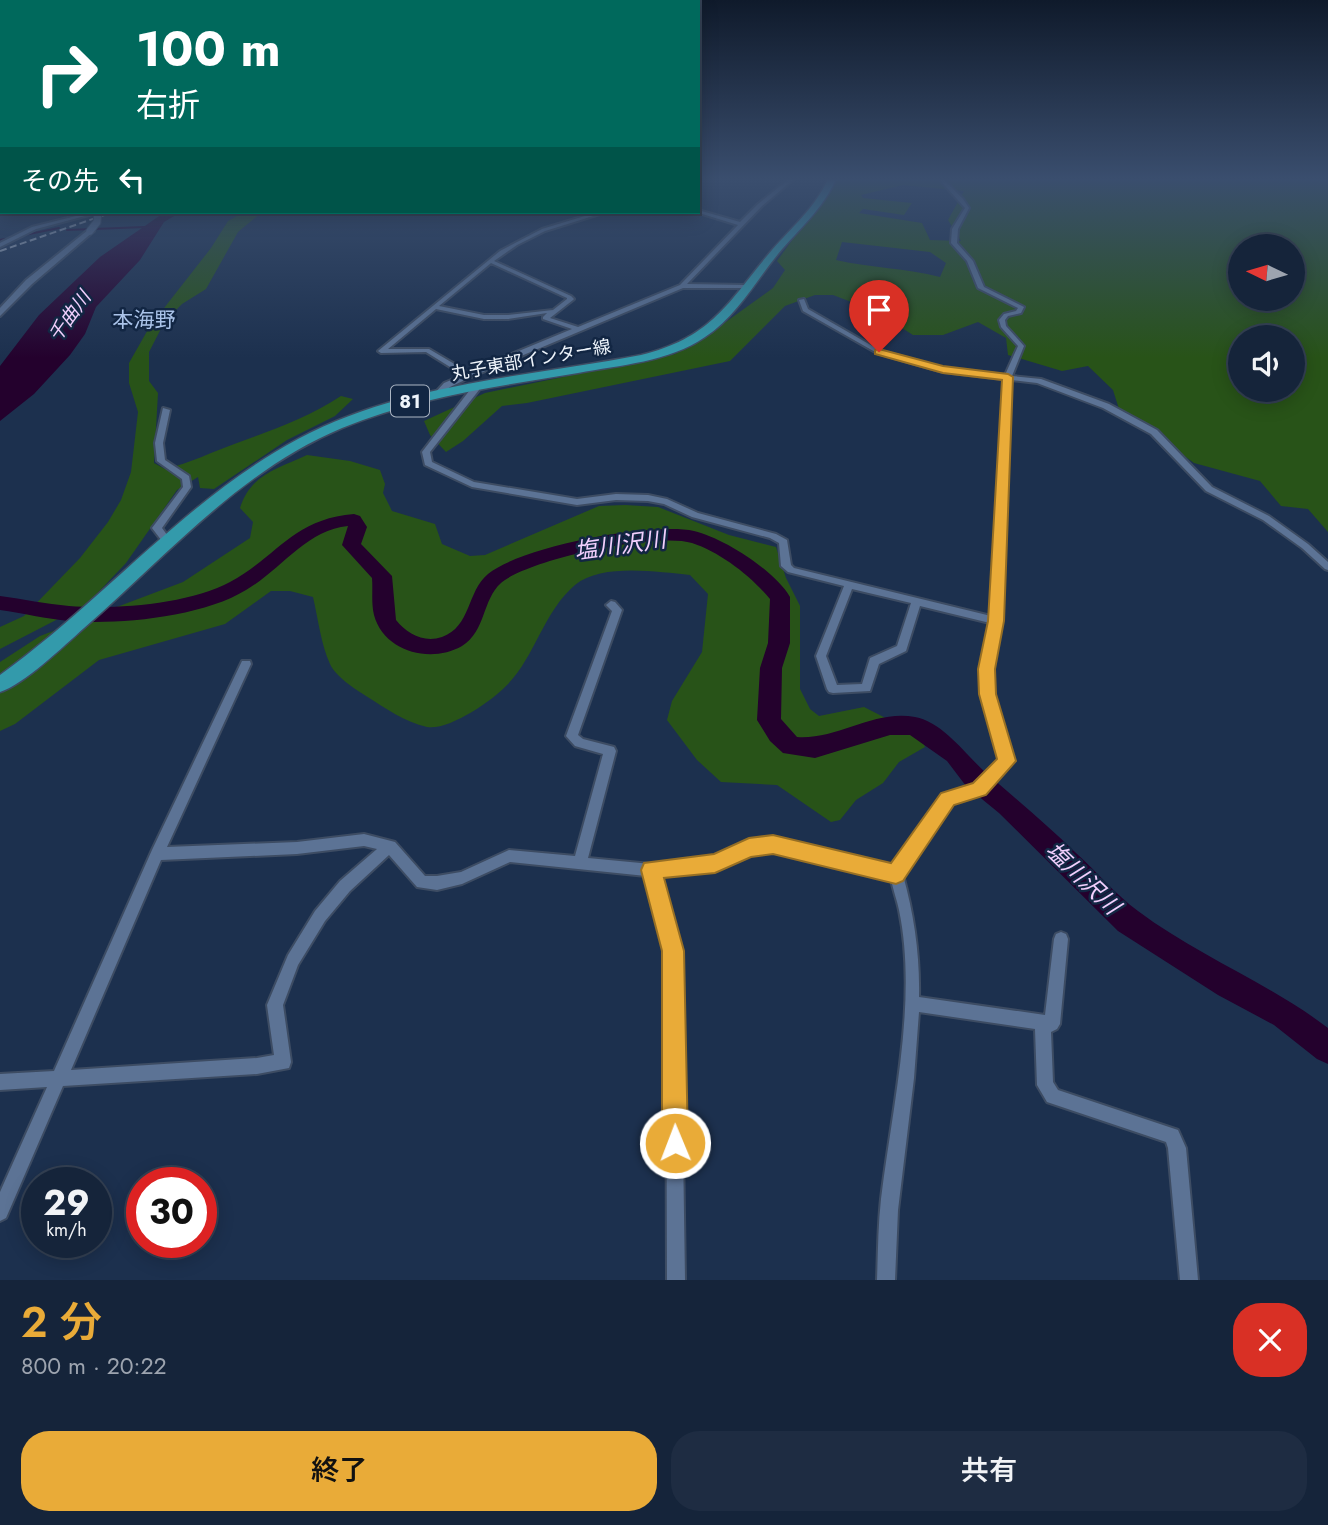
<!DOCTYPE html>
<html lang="ja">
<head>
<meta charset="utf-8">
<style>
	:root { --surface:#15243a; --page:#1e2c42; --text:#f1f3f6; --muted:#9da4af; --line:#344154; --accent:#e9ab38 }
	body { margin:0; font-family:Jost,"Noto Sans JP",sans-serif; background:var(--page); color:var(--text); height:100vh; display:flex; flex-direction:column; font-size:26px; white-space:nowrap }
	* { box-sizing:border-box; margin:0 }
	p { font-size:23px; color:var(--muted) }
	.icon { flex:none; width:38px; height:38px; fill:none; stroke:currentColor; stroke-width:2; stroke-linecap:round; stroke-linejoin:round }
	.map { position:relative; height:1280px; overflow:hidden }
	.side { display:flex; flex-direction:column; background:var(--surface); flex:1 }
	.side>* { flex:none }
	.guide { position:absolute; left:0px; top:0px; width:700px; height:214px; box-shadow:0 4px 18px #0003,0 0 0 2px var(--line); background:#00695c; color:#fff; overflow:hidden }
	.needle { width:46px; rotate:275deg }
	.buttons { position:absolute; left:1228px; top:234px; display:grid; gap:14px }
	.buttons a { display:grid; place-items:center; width:77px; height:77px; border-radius:50%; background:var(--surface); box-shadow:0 4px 18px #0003,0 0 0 2px var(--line); font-size:35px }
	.speed { position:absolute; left:21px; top:1167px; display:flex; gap:14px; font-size:35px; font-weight:700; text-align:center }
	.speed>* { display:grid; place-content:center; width:91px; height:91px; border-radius:50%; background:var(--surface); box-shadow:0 4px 18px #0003,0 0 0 2px var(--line); line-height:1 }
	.speed small { font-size:18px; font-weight:400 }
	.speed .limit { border:10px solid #d22; background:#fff; color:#111 }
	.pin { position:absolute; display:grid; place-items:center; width:60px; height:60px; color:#fff; margin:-72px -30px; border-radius:50% 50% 50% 0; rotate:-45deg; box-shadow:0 0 7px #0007 }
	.pin .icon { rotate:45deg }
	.me { position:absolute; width:77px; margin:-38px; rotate:359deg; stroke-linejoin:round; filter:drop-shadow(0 0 5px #0008) }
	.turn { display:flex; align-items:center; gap:24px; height:147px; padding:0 21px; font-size:32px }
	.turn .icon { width:91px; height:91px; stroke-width:2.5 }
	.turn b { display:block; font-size:49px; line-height:60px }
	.then { display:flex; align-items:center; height:66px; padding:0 21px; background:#0003; gap:14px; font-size:26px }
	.round { display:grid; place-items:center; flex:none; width:74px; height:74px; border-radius:28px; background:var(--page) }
	.overview { display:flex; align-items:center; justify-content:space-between; height:119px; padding:0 21px }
	h1 { font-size:42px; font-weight:600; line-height:52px; color:var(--accent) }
	.cta { display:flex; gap:14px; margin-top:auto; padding:14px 21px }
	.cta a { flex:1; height:80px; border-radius:28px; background:var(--accent); color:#111; font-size:28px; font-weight:600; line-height:80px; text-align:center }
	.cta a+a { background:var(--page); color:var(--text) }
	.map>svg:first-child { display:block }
</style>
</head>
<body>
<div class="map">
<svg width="1328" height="1280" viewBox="0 0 1328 1280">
	<rect width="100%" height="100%" fill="#1c304e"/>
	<g fill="#285318" fill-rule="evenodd">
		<path d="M837,179h491v353l-20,-23 -27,-3 -21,-25 -66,-18 -75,-54 -6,-19 -25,-24 -26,5 -54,-16 -2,-17 -28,-16 -35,13h-30l-38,-24 -42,-16h-18l-30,11 -55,55 -203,42 -25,3 -39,35 -17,11 -16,-17 -6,-14 61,-28 190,-39 34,-20 64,-46 12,-18 -8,-9 26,-36 17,-18zM903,185l61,6 -16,29 13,21 -31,-1 -8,-17 -63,-10 4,-4 41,6 8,-12 -49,-5 -2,-3zM842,242l88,10 16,11 -6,14c-34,-9 -69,-9 -104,-17zM1241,247h52v52h-52zM1241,338h52v52h-52z"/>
		<path d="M244,212h18l-24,20 -32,57 -24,15 -17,17 -16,31v29l9,12 -4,70 11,6c25,-6 47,-17 72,-26 37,-14 71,-25 104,-47l12,3 -18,17 -48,24 -73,49 -14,-1 -2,-11 -21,13 -51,73 -39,41 -87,45v-22l24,-11 56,-58 28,-36 13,-22 10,-28 7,-60 -9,-29v-20l21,-37 61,-78 17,-27z"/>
		<path d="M307,455l43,6 30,9 5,14 -2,9 9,18 43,13 7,20 28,12 15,-1 114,-49 26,-1 33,2 71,28 47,12 10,31 14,28v83l10,20 9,7 45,-9 57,29 4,11 -26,15 -16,21 -27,17 -16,20 -9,2 -54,-37 -56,-3 -24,-22 -30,-40 5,-19 30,-49 6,-58 -18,-19c-33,-3 -88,-12 -115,10 -32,27 -40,73 -69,101 -14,15 -58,45 -79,41 -22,-5 -42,-19 -61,-31 -11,-7 -31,-20 -36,-32 -9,-19 -12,-46 -17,-67l-23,-6h-19l-46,33 -126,36 -84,64 -15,7v-69l40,-26 143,-54 67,-44 3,-16 -13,-14c11,-34 37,-39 67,-53z"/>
	</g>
	<path fill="#24012d" d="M165,212h16l-17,10 -24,38 -44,47 -11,27 -15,21 -36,39 -34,27v-55l39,-51 61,-58z"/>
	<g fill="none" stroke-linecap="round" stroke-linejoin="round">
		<g stroke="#24012d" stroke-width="2">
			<path d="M67,230l78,-3"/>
			<path d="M24,235l35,-7"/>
			<path d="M0,240l5,-1"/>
		</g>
		<path fill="#24012d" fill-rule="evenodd" d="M354,514l6,2 7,11 -6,17 31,32 4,44c11,14 28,23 46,17 29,-10 25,-46 46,-63 34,-28 164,-52 206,-43 30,7 81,40 96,66v46l-8,25 -1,51 16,18c40,3 78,-28 118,-20 28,5 51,38 70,55 31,27 62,53 91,81 21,19 40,42 62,58 60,45 131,72 190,117v36l-11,-5 -43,-34 -56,-30 -100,-64 -119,-118 -33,-27 -19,-25 -37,-26h-20l-75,23 -32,-5 -13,-12 -13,-21 3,-52 8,-25 2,-44c-19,-23 -50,-47 -78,-56 -36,-11 -163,16 -191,40 -19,17 -15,48 -39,63 -31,18 -78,6 -88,-31 -3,-12 -1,-25 -2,-37l-30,-33 6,-19c-42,4 -67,44 -102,64 -44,27 -127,35 -177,31 -23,-2 -46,-8 -69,-11v-14c23,3 46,8 69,10 46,4 120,-2 161,-24 48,-26 63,-63 124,-68z"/>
		<defs>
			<g id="minor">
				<path d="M789,179h5l-32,27 -75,78 59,1 3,2 -1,1h-65l-212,89 -21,10 -13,10 -4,-2 11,-12 19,-8 -37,-23 -45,1 -3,-2 122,-100 42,-22 56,-17h8l-61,19 -28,14 -23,16 77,35 3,3 -1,1 -23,18 28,9 102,-42 58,-60 -42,-13h2v-2l42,12 18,-18zM491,263l76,35v1l-14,11 -45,5h-24l-45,-9zM436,309l48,10h24l39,-6 -4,4v2l29,10 -104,43 -39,-23h-41z"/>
				<path d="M939,179h4l20,20 6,9 -11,21 -1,14 16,18 11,26 40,20 -3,6 -13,3 -3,4 1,6 18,20 -12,30 29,3 68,25 48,26 55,57 57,29 39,28 20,18v8l-3,-1 -23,-21 -39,-28 -57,-29 -55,-57 -48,-26 -66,-25 -26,-3 -10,241 -9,48 1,25 20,67 -30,32 -32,10 -48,72c11,40 17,80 16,122l126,18 9,-76 2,-5 5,-2 5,2 2,5 -8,85 -3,5 -6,3 2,50 5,8 120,40 8,18 12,132h-18l-12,-132 -2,-6 -119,-40 -10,-17 -2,-56 -116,-17 -5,66 -16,132 -3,70h-18c1,-27 1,-54 4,-81 11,-91 37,-198 18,-289 -2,-10 -6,-20 -8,-31l-118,-28 -23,2 -35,17 -56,6 21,75 5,329h-18l-1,-329 -20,-75 -136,-14 -48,22 -25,6 -20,-3 -28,-32 -39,36 -25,30 -27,44 -15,40 8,57 -2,6 -32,6 -194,12 -57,132 -6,3v-29l47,-105 -47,3v-16l54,-3 98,-221 90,-189h8l1,3 -84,183 130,-5 67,-8 31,8 30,34h12l24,-4 48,-22 66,6 28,-102 -28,-8 -9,-10 46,-125 -6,-6 5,-4 4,1 7,8 -44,125 5,4 31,8 2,4 -28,107 63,6 63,-6 35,-17 24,-2 120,28 50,-72 32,-10 26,-25 -20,-66 1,-25 8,-46 -70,-17 -14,45 -27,13 -9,27 -37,2 -4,-1 -2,-3 -11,-33 28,-70 -56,-14 -7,-6 -2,-23 -9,-5 -78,-21 -28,-13 -16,-3 -32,-1 -39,5 -105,-18 -47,-22 -3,-13 51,-66h6v4l-49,62 2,10 42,20 103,17 39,-5 32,1 19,4 31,14 78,21 11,6 4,25 3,3 197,48 13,-237 -61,-7 -66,-19 -74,-42 -4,-11 5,-1 4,10 73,42 62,17 62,7 13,-29 -17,-19 -2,-7 5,-6 12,-3 2,-3 -40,-20 -11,-27 -16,-18 1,-14 13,-21zM852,589l59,14 -14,43 -27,12 -8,26 -25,1 -11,-29zM364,846l13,3 -37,32 -25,30 -27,44 -21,50 7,50 -17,3 -186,12 90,-210 136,-6z"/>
				<path d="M92,212h8l-64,17 -36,18v-4l32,-16z"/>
				<path d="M163,408l7,2 -7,33 2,17 24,16 2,11 -29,41 11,15 -5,3 -3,-1 -13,-17 31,-41 -1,-8 -25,-18 -2,-18z"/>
			</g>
			<path id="tertiary" d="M88,230l6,1 -62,53 -32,32v-8l26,-28z"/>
			<path id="primary" d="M828,179h8c-13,30 -37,50 -58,75 -23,28 -42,63 -73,83 -36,25 -85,28 -127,36 -79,13 -161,24 -236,55 -103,43 -176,129 -258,200 -20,18 -61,57 -84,64v-17c103,-74 186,-176 298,-236 105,-56 229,-62 343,-84 72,-18 87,-53 131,-105 20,-23 43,-42 56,-71z"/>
			<rect id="trunk" x="0" y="194" width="2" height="4"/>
		</defs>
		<use href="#minor" stroke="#3d4c63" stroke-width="4"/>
		<use href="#tertiary" stroke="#3d4c63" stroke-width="4"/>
		<use href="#primary" stroke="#3d4c63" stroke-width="3"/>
		<use href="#trunk" stroke="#3d4c63" stroke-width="3"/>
		<use href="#minor" fill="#5c7395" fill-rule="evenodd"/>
		<use href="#tertiary" fill="#5c7395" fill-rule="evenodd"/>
		<use href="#primary" fill="#339aab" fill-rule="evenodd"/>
		<use href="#trunk" fill="#25a7b2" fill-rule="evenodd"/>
		<path stroke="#a2adbc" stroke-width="2" stroke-dasharray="7 3.5" stroke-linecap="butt" d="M0,251l113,-39"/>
		<defs>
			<path id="tertiary-bridge" d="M90,231l7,-9 1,-10"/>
		</defs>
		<use href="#tertiary-bridge" stroke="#3d4c63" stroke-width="9" stroke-linecap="butt"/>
		<use href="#tertiary-bridge" stroke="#5c7395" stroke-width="7"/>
	</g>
	<linearGradient id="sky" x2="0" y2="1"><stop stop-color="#0f1a2b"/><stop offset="0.5" stop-color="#3a4e6e"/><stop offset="1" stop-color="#3a4e6e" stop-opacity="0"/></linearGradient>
	<rect width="1328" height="358" fill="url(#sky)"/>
	<path fill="#e9ab38" stroke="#976f24" stroke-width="2" d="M879,349l64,17 65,8 5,3 -9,244 -9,48 1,25 20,67 -30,34 -32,10 -51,76 -7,3 -123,-30 -22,3 -36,16 -51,5 20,73 4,192 -4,9 -9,4 -9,-4 -4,-9v-192l-21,-81 3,-7 70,-9 35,-16 24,-3 118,28 50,-70 32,-10 24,-24 -18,-65 -1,-25 10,-48 14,-241 -59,-7 -68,-19v-4z"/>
	<g text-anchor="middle" stroke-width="5" stroke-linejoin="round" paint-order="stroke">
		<g font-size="18" fill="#eef4fb" stroke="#122643">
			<text transform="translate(531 360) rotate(-10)" y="6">丸子東部インター線</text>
		</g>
		<g font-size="19" font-style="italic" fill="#f2cffd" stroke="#122643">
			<text transform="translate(69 316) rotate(-54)" y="7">千曲川</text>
		</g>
		<rect fill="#122643" stroke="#acb6c4" stroke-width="2" x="391" y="385.5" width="38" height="31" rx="5"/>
		<g font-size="19" font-weight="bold" fill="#eef4fb">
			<text x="410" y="408">81</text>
		</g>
		<g font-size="21" fill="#aac3e9" stroke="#122643">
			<text x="144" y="327">本海野</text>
		</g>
		<g font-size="23" font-style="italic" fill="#f2cffd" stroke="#122643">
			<text transform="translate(620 545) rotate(-8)" y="8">塩川沢川</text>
			<text transform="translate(1083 878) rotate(44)" y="8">塩川沢川</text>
		</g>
	</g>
</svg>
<div class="buttons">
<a><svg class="needle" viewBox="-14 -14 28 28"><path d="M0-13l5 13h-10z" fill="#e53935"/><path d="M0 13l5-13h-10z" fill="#9da4af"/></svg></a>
<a><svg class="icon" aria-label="sound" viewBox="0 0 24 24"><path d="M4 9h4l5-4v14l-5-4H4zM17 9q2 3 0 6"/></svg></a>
</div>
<div class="speed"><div>29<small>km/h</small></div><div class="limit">30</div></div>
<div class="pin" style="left:879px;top:352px;background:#d93025"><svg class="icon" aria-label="arrive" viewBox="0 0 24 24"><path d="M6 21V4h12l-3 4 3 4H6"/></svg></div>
<svg class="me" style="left:675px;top:1143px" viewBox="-20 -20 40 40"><circle r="17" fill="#e9ab38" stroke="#fff" stroke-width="3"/><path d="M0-11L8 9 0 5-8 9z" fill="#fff"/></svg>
<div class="guide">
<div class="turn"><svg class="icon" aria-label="right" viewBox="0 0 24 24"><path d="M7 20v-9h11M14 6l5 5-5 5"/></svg><div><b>100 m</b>右折</div></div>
<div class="then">その先<svg class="icon" aria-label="left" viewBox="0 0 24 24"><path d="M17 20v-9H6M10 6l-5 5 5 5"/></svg></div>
</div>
</div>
<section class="side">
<div class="overview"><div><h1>2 分</h1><p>800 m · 20:22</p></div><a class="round" style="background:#d93025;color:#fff"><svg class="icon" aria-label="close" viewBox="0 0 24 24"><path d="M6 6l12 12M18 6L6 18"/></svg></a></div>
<div class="cta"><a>終了</a><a>共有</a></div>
</section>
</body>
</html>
